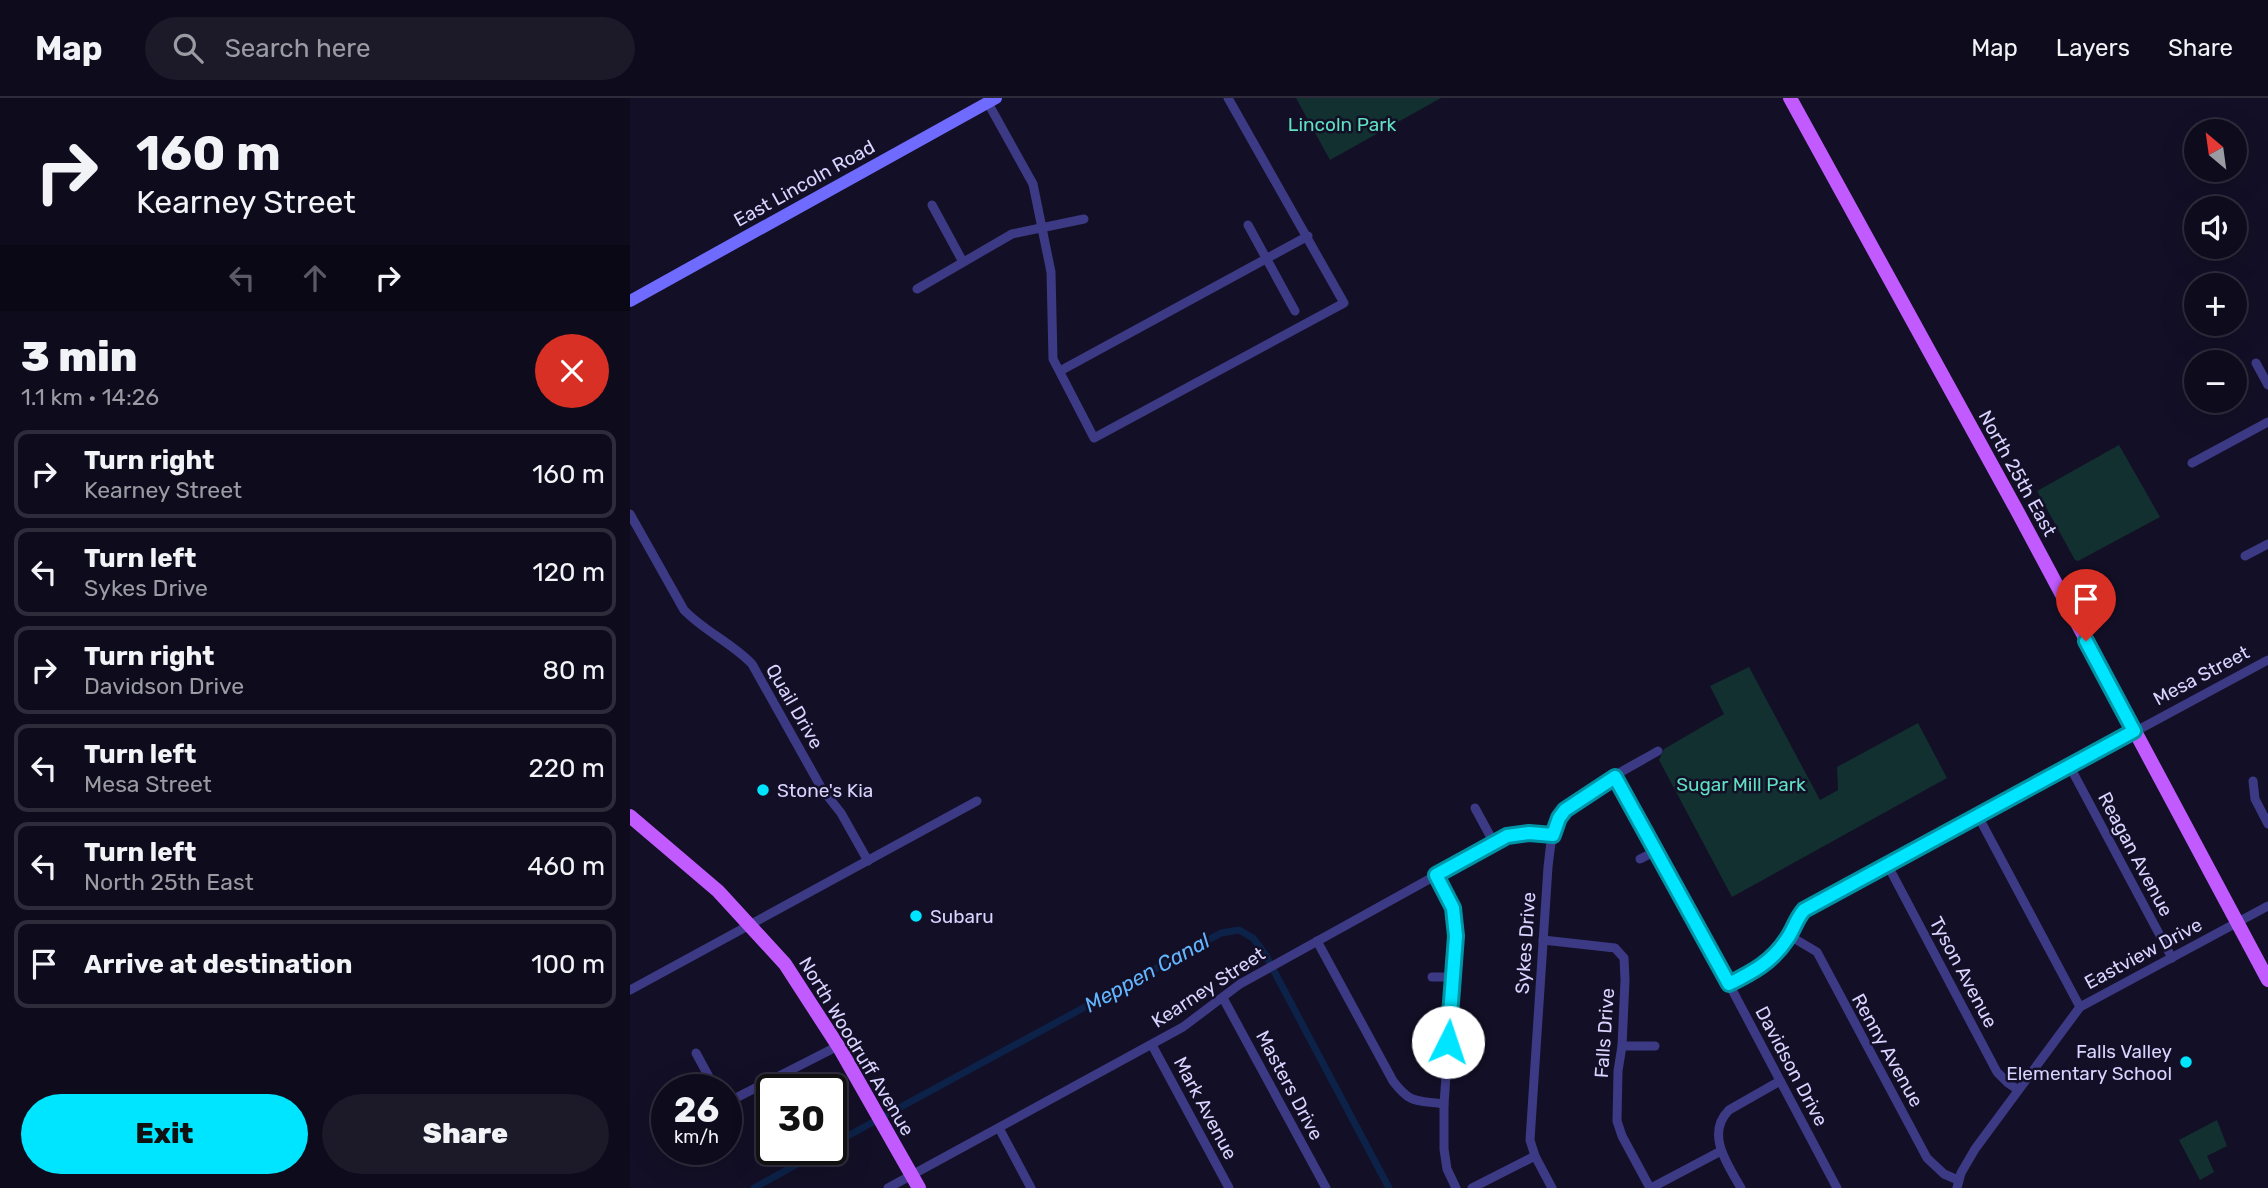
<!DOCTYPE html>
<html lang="en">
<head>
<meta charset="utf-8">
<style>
	:root { --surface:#0e0b1c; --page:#1c1929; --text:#f1f3f6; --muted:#9b9ba3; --line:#2e2b3b; --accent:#00e5ff }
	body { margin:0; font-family:Rubik,sans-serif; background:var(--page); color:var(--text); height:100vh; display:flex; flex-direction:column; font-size:26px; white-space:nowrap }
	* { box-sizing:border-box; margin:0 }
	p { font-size:23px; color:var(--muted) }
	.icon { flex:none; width:38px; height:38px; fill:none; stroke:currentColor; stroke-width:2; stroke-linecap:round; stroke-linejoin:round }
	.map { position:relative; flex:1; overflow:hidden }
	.side { display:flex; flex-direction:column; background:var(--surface); width:630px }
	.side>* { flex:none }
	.guide { background:#0e0b1c; color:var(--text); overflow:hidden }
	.needle { width:46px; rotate:331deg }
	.buttons { position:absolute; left:1554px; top:21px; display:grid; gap:14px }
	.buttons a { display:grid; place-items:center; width:63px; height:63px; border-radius:50%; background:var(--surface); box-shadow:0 7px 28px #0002,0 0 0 2px var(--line); font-size:35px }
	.speed { position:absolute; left:21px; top:976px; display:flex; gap:14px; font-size:35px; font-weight:700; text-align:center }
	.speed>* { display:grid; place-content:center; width:91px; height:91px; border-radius:50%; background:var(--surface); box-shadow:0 7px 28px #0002,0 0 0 2px var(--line); line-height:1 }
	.speed small { font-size:18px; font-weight:400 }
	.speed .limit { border:4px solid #111; border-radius:10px; background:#fff; color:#111 }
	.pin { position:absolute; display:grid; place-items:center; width:60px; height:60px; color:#fff; margin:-72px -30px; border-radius:50% 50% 50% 0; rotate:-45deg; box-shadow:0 0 7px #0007 }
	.pin .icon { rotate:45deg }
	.me { position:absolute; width:77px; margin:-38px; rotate:4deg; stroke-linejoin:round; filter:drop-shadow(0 0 5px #0008) }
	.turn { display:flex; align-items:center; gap:24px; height:147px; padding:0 21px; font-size:32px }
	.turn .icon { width:91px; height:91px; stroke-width:2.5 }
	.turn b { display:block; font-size:49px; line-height:60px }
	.lanes { display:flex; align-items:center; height:66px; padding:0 21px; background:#0003; justify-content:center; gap:35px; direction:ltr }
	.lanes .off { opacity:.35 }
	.round { display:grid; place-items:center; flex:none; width:74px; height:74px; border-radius:37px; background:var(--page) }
	.summary { display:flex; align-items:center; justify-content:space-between; height:119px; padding:0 21px }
	h1 { font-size:42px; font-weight:800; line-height:52px }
	.cta { display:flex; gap:14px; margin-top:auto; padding:14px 21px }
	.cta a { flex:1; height:80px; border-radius:42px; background:var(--accent); color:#111; font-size:28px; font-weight:800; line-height:80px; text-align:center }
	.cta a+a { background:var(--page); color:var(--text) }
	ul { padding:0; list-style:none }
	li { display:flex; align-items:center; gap:21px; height:88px; margin:0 14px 10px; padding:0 7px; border:4px solid var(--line); border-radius:14px }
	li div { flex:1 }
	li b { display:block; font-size:26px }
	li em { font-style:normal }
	header { display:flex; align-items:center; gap:42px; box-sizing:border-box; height:98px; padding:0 35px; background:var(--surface); border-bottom:2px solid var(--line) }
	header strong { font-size:33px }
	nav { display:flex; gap:38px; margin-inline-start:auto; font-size:24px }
	.search { width:490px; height:63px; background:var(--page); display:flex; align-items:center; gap:18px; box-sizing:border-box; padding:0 24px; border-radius:38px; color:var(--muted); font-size:26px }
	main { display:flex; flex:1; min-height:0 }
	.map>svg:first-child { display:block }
</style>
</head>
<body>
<header>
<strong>Map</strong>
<div class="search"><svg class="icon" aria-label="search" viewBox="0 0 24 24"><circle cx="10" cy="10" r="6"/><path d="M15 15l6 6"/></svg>Search here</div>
<nav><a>Map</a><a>Layers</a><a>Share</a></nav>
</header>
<main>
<section class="side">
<div class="guide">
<div class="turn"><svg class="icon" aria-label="right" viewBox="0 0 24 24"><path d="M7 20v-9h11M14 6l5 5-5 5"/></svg><div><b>160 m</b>Kearney Street</div></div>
<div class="lanes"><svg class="icon off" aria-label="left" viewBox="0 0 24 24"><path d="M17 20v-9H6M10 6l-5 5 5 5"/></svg><svg class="icon off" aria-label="ahead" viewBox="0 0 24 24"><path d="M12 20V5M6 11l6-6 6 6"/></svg><svg class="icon" aria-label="right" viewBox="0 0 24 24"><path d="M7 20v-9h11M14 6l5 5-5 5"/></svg></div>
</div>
<div class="summary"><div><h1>3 min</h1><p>1.1 km · 14:26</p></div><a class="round" style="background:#d93025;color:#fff"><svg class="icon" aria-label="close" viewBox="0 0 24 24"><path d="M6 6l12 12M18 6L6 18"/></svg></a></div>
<ul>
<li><svg class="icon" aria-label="right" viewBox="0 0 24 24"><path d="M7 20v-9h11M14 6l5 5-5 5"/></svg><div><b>Turn right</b><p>Kearney Street</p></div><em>160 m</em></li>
<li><svg class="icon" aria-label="left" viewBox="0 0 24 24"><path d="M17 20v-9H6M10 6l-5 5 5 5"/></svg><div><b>Turn left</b><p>Sykes Drive</p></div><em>120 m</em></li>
<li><svg class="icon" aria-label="right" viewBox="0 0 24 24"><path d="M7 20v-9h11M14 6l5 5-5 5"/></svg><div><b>Turn right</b><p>Davidson Drive</p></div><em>80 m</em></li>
<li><svg class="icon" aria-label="left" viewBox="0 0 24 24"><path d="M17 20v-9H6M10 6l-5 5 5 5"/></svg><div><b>Turn left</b><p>Mesa Street</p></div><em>220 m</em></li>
<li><svg class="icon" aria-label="left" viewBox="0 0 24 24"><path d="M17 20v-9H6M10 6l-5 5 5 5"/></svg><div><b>Turn left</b><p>North 25th East</p></div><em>460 m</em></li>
<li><svg class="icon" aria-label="arrive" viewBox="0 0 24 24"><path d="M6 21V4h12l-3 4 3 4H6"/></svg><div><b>Arrive at destination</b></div><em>100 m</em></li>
</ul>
<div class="cta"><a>Exit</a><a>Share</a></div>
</section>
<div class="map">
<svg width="1638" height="1090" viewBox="0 0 1638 1090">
	<rect width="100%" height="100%" fill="#130f26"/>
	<g fill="#12302f">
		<path d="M666,0h145l-111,62z"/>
		<path d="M1489,347l41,72 -82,44 -3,-1 -38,-69z"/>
		<path d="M1119,569l71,133 18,-10 -1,-23 81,-44 29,55 -215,119 -73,-137 5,-11 60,-35 -14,-28z"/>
		<path d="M1587,1022l10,26 -20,10 7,16 -14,8 -21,-40z"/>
	</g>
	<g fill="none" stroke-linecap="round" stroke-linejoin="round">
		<g stroke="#0c2248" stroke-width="7">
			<path d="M201,1047l390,-212 18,-3 14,8 12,16 124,234"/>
			<path d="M124,1090l69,-38"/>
		</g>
		<g stroke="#3d3a85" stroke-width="9">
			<path d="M358,5l45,81 18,88 2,87 41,79 250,-135 -116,-205"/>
			<path d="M302,107l31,57"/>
			<path d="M618,127l47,86"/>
			<path d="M287,191l95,-55 72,-15"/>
			<path d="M1626,265l12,22"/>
			<path d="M430,273l248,-135"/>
			<path d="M1562,365l76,-41"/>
			<path d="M0,416l54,96c20,21 48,33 68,54l70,125 19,24 27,48"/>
			<path d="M1615,458l23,-12"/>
			<path d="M1439,667l103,193"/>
			<path d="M985,679l114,207 108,204"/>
			<path d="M1623,683l2,18 13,25"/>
			<path d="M845,710l19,35"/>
			<path d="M1348,718l102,191"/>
			<path d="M1010,761l16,-8"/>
			<path d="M1257,766l110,208 11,11 9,6"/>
			<path d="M806,777l17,33 3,28 -12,168v45l3,20 9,19"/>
			<path d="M1160,838l27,16 110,206 17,16 14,6"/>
			<path d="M913,842l72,8 9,10 1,22 -3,66 -4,25 -1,50 5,15 28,52"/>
			<path d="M687,843l76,140c18,24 24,19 51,23"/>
			<path d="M802,879h21"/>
			<path d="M1099,886c23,-12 44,-22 58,-45 7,-10 9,-20 17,-29l464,-250"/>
			<path d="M0,892l347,-189"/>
			<path d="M593,900l103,190"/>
			<path d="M522,947l77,143"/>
			<path d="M992,948h33"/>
			<path d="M66,955l20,37"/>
			<path d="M96,1005l112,-57"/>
			<path d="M369,1030l32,60"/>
			<path d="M258,1090l295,-161 57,-43 267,-148 22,-3 24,2"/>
			<path d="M842,1090l63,-32"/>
			<path d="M922,1090l-17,-32 -5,-16 18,-273c2,-16 3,-35 10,-49 11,-20 78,-54 100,-67"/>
			<path d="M1021,1090l70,-37"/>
			<path d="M1111,1090c-13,-23 -36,-54 -12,-78l51,-29"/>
			<path d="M1327,1090l4,-15 14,-24 105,-142 188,-101"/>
		</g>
		<path stroke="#6f6bff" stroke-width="12" d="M0,203l366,-203"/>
		<g stroke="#c25bff" stroke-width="14">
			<path d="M1160,0l225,409 253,473"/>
			<path d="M0,718l88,75 67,73 55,85 79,139"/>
		</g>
	</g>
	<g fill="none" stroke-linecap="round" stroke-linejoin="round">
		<defs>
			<path id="route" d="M818,944l8,-106 -3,-28 -17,-33 71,-39 22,-3 24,2 6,-17 6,-8 50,-33 114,207c24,-12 43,-22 58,-45 7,-10 9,-20 17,-29l330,-179 -48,-90"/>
		</defs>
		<use href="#route" stroke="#0095a6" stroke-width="18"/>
		<use href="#route" stroke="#00e5ff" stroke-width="12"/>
	</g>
	<g fill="#00e5ff" stroke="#130f26" stroke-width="2.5">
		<circle cx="133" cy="692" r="7"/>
		<circle cx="286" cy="818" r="7"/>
		<circle cx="1556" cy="964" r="7"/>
	</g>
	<g text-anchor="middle" stroke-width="5" stroke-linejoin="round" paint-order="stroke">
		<g font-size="19" fill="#5fe0c0" stroke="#130f26">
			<text x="712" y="33">Lincoln Park</text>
			<text x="1111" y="693">Sugar Mill Park</text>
		</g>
		<g font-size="19" fill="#d9d4ff" stroke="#130f26">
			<text transform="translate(174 85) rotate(-29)" y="7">East Lincoln Road</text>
			<text transform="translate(1388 375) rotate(61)" y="7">North 25th East</text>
			<text transform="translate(1571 577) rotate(-28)" y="7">Mesa Street</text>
			<text transform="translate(165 608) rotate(60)" y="7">Quail Drive</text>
			<text transform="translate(1506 756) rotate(62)" y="7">Reagan Avenue</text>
			<text transform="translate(895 845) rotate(-86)" y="7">Sykes Drive</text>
			<text transform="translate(1513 855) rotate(-28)" y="7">Eastview Drive</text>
			<text transform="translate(1334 874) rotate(62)" y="7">Tyson Avenue</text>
			<text transform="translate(578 889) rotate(-33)" y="7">Kearney Street</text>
			<text transform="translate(974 935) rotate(-86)" y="7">Falls Drive</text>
			<text transform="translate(227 948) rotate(59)" y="7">North Woodruff Avenue</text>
			<text transform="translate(1258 952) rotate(61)" y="7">Renny Avenue</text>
			<text transform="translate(1162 968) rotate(62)" y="7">Davidson Drive</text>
			<text transform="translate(660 987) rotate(62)" y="7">Masters Drive</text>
			<text transform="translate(576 1010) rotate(62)" y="7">Mark Avenue</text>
		</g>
		<g font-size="19" fill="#d9d4ff" stroke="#130f26" text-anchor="start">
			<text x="147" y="699">Stone's Kia</text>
			<text x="300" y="825">Subaru</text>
			<text x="1542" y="960" text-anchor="end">Falls Valley<tspan x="1542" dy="22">Elementary School</tspan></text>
		</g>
		<g font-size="21" font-style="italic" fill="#62b6ff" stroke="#130f26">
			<text transform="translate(517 875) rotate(-29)" y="7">Meppen Canal</text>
		</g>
	</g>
</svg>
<div class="buttons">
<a><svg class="needle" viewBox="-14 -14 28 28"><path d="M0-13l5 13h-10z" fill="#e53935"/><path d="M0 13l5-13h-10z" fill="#9b9ba3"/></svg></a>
<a><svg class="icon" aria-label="sound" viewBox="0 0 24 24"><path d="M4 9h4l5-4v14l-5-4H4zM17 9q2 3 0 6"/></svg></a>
<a>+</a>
<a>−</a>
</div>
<div class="speed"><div>26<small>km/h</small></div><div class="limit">30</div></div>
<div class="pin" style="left:1456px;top:543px;background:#d93025"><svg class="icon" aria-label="arrive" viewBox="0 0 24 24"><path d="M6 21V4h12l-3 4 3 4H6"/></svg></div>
<svg class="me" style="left:818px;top:944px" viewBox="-20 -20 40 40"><circle r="19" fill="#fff"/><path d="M0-13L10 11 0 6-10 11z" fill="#00e5ff"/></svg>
</div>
</main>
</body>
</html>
